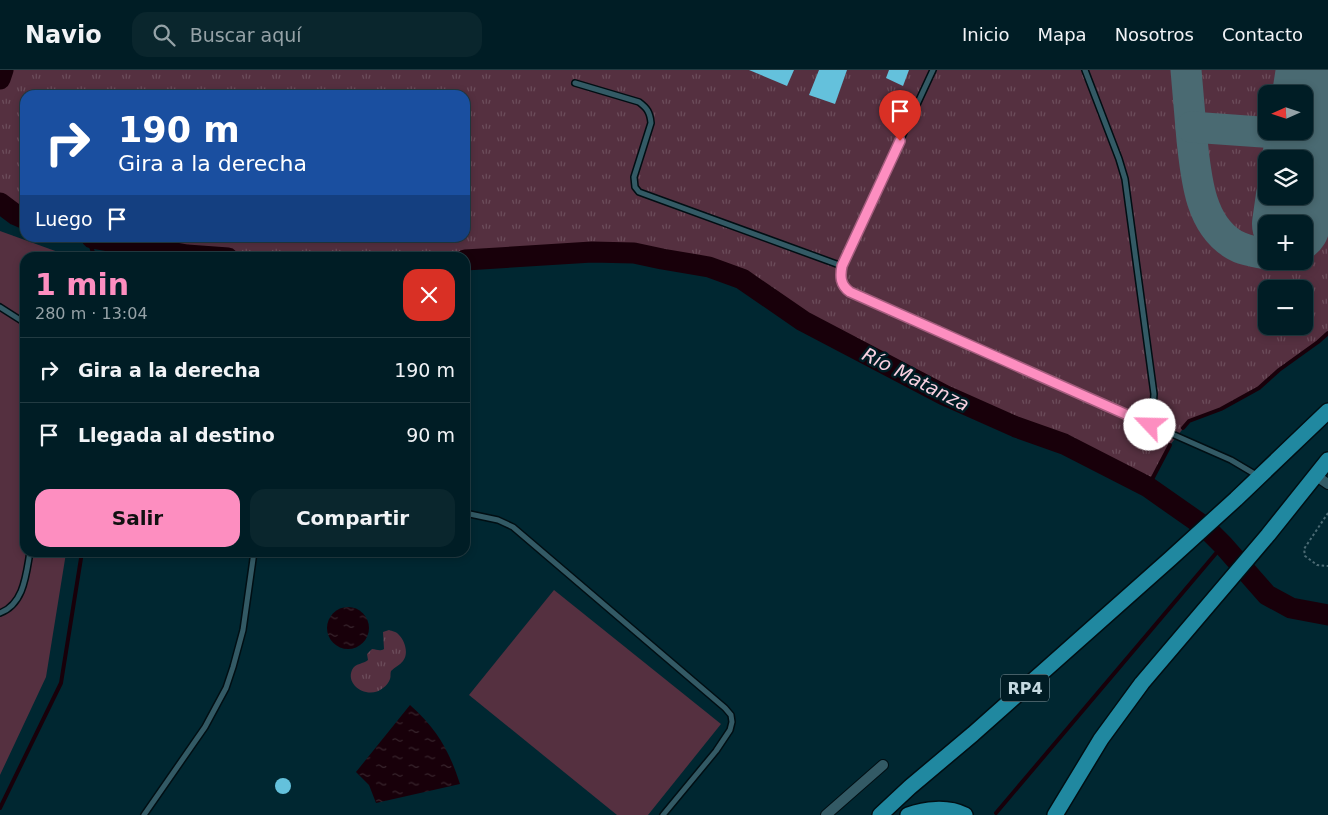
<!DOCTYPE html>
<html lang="es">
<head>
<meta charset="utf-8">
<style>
	:root { --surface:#001d25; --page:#0a262d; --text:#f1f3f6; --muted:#95a2a7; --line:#223b42; --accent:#fd8ec0 }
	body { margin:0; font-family:"DejaVu Sans",sans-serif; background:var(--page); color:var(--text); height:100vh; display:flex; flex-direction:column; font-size:19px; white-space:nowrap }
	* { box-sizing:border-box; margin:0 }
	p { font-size:16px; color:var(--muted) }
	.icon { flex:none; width:28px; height:28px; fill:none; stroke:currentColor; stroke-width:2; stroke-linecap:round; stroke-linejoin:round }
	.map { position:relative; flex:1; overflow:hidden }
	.panel { position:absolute; left:20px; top:182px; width:450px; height:305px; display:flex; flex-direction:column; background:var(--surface); border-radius:15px; box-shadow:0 2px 8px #0003,0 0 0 1px var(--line) }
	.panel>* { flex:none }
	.guide { position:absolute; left:20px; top:20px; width:450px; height:152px; border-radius:15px; box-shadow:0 2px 8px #0003,0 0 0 1px var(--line); background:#1a4fa0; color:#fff; overflow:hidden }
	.needle { width:32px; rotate:267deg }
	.tools { position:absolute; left:1258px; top:15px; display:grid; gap:10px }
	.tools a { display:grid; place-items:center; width:55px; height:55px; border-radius:10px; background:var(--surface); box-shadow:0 2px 8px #0003,0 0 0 1px var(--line); font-size:25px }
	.pin { position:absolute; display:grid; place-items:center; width:42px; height:42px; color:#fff; margin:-51px -21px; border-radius:50% 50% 50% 0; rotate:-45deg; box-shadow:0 0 5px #0007 }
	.pin .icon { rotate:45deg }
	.me { position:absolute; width:55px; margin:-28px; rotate:294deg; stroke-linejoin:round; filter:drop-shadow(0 0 4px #0008) }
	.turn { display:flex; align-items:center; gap:18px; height:105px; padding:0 15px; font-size:22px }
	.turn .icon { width:65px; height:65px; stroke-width:2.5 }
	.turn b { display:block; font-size:35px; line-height:42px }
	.then { display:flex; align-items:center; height:48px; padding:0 15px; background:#0003; gap:10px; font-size:19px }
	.round { display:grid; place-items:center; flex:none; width:52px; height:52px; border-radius:15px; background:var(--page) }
	.headline { display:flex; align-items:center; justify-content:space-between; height:85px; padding:0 15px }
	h1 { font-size:30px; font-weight:800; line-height:38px; color:var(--accent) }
	.cta { display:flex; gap:10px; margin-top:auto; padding:10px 15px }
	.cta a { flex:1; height:58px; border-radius:15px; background:var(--accent); color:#111; font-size:20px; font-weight:800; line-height:58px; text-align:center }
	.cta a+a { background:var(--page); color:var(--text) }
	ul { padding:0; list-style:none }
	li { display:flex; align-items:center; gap:15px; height:65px; padding:0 15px; border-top:1px solid var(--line) }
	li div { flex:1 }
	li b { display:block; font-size:19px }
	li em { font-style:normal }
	header { display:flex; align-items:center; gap:30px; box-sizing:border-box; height:70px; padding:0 25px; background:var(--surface); border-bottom:1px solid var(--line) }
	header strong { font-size:24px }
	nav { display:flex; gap:28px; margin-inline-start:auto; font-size:18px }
	.search { width:350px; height:45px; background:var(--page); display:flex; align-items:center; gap:12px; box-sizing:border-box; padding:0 18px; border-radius:15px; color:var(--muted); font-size:19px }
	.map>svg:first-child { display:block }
</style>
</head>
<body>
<header>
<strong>Navio</strong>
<div class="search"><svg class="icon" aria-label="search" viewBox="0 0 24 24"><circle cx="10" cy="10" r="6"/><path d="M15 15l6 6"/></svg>Buscar aquí</div>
<nav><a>Inicio</a><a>Mapa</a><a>Nosotros</a><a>Contacto</a></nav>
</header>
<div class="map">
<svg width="1328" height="745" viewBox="0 0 1328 745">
	<defs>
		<pattern id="grass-tufts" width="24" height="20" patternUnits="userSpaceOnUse" patternTransform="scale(1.25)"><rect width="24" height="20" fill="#553040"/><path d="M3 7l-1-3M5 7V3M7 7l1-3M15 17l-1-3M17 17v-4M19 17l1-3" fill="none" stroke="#6c4d5b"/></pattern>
		<pattern id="water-ripples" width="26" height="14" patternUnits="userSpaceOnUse" patternTransform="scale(1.25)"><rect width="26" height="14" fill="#18000a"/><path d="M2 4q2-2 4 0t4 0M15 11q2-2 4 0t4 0" fill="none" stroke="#38252d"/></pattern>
	</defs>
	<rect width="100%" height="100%" fill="#002731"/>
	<g fill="url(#grass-tufts)" fill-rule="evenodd">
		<path d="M3,0h1325v263l-10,9 -39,28 -20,18 -38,21 -32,12 -19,24 -22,42 -84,-43 -48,-17 -72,-32 -141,-74 -61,-42 -33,-12 -47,-8 -28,-6 -42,-1 -127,8v-2l-254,-1 -24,-2 -95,-17h373v-143h-440v124l-9,-4 -16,-12v-124zM1266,24h38v37h-38zM1266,89h38v37h-38zM1266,154h38v37h-38zM1266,219h38v37h-38z"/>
		<path d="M389,560c3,1 8,2 10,5 6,6 10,19 4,26 -3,4 -8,6 -12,10 -1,3 0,5 -1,8 -1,3 -4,7 -7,9 -14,12 -38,-2 -31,-18 3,-7 12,-6 16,-10l-1,-6 5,-5c5,0 7,3 12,0l-1,-17z"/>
	</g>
	<g fill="#553040">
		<path d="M0,161l72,26 -47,1v294l41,1 -20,124 -46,98z"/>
		<path d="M554,520l167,134 -73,91h-31l-148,-120z"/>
	</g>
	<g fill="url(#water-ripples)">
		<circle cx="348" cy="558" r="21"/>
		<path d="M410,635c27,24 39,45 50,79l-84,19 -7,-18 -13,-13z"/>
	</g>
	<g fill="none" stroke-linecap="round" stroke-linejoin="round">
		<g stroke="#18000a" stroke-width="4">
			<path d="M88,168l7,20"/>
			<path d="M1183,358l6,-7 32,-12 38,-21 20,-18 39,-28 10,-9"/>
			<path d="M1148,417l22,-42"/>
			<path d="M0,738l61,-125 21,-131"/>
			<path d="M996,743l227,-268"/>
		</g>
		<g stroke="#18000a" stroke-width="21">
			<path d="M0,9l3,-9"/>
			<path d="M0,133l16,12 9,4"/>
			<path d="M92,168l95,17 41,3"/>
			<path d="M465,190l127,-8 42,1 28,6 47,8 33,12 61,42 141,74 72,32 48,17 84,43 57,40 18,18 44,50 24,13 37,7"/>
		</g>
		<g stroke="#4a6a72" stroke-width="31">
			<path d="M1186,0c2,23 4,46 6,70 4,35 7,83 41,104 9,6 22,8 33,10"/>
			<path d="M1191,57l114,8"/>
		</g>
		<g stroke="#4a6a72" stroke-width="78">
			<path d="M1301,89l14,-89"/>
			<path d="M1291,154l4,-28"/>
		</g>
	</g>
	<g fill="#64c1dc">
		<path d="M749,0h45l-7,16z"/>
		<path d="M819,0h28l-12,34 -26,-9z"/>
		<path d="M889,0h20l-6,16 -17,-8z"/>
		<circle cx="283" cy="716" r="8"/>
	</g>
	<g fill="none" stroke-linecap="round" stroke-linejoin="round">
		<defs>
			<g id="lane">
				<path d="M933,0l-91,196c-2,10 -2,19 8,26l381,168 27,16"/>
				<path d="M1085,0l34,89 6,20 29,215 -1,14 -3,17"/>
				<path d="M575,13l64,19c8,6 11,10 12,21l-17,54 1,10 4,5 203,74"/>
				<path d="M0,237l25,16"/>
				<path d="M465,443l33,7 15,7 212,181 6,7 1,7 -2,8 -14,21 -53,64"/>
				<path d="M0,543c24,-9 26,-38 30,-61"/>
				<path d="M144,745l61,-88 21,-39 7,-21 10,-37 11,-78"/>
			</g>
			<g id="street">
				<path d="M1315,405l13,9"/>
				<path d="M826,745l57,-50"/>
			</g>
			<g id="primary">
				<path d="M880,745l30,-28 63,-53 197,-175 66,-60 92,-88"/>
				<path d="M908,745c17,-6 39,-9 57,0"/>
				<path d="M1055,745l46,-76 41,-56 126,-148 60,-75"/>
			</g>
		</defs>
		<use href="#lane" stroke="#000e13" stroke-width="8"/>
		<use href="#street" stroke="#000e13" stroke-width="12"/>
		<use href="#primary" stroke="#000e13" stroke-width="18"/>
		<path stroke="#4b6b74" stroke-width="2" stroke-dasharray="2.5 2.5" stroke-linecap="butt" d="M1328,443l-24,36 1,7 12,9 11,1"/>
		<use href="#lane" stroke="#335a65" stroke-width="5"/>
		<use href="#street" stroke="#335a65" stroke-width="10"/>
		<use href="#primary" stroke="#2088a0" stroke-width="15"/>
	</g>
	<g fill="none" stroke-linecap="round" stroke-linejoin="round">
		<defs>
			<path id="route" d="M900,71l-58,125c-2,10 -2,19 8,26l300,133"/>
		</defs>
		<use href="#route" stroke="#a45c7d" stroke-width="12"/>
		<use href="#route" stroke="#fd8ec0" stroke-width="9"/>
	</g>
	<g text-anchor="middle" stroke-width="5" stroke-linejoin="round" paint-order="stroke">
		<rect fill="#001c24" stroke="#8aa0a8" stroke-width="1" x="1001" y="604.5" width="48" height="27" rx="4"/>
		<g font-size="16" font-weight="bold" fill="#c5d9e0">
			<text x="1025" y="624">RP4</text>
		</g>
		<g font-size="19" font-style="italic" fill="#fad1e1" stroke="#001c24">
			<text transform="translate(916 309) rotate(27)" y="7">Río Matanza</text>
		</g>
	</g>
</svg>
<div class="tools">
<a><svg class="needle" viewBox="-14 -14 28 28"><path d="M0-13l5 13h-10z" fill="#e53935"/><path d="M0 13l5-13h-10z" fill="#95a2a7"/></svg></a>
<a><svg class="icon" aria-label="layers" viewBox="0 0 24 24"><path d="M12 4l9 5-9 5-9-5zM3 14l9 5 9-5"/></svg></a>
<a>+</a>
<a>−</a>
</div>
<div class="pin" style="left:900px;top:71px;background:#d93025"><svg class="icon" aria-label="arrive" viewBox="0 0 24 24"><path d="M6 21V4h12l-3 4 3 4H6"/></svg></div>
<svg class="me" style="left:1150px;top:355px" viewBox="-20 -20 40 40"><circle r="19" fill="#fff"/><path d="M0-13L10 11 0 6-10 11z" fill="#fd8ec0"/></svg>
<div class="guide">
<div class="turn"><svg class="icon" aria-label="right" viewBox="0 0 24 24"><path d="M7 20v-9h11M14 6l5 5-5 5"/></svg><div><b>190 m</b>Gira a la derecha</div></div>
<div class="then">Luego<svg class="icon" aria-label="arrive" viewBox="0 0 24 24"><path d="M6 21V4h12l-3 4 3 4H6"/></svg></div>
</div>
<section class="panel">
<div class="headline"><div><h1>1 min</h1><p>280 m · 13:04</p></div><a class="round" style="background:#d93025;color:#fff"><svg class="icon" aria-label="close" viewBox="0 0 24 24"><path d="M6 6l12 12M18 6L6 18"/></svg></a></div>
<ul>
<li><svg class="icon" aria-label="right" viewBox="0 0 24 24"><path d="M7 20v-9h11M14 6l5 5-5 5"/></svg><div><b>Gira a la derecha</b></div><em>190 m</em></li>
<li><svg class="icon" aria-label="arrive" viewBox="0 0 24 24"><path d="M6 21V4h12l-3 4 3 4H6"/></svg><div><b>Llegada al destino</b></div><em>90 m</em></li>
</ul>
<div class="cta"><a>Salir</a><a>Compartir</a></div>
</section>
</div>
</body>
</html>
